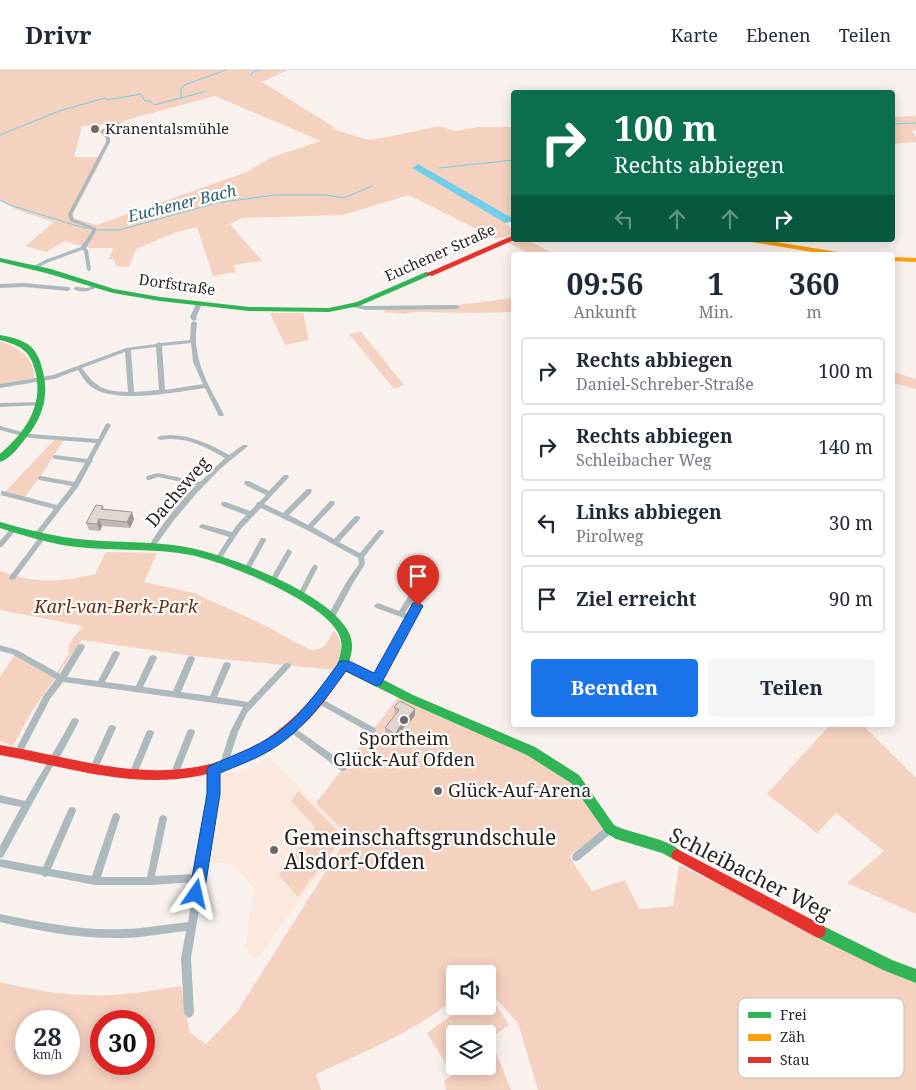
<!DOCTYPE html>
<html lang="de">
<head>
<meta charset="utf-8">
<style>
	:root { --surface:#fff; --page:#f6f6f7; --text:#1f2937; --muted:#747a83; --line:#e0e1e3; --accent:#1a73e8 }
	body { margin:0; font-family:"Noto Serif",serif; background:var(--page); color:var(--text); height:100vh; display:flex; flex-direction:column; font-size:19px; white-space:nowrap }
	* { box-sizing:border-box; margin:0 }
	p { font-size:16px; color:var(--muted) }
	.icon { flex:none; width:28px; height:28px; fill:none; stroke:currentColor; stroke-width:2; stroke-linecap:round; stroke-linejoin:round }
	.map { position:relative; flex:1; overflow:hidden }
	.drawer { position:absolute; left:511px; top:182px; width:384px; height:475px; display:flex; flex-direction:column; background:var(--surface); border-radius:5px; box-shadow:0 2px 12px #0003 }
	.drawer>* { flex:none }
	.banner { position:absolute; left:511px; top:20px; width:384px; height:152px; border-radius:5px; box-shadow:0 2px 12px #0003; background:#0b6e4f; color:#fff; overflow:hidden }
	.buttons { position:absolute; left:446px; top:895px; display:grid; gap:10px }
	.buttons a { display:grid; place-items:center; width:50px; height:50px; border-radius:5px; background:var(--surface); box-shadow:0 2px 12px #0003; font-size:25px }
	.speed { position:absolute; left:15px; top:940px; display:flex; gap:10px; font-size:25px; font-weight:700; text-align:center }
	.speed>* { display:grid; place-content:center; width:65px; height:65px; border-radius:50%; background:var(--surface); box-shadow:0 2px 12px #0003; line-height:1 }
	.speed small { font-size:12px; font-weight:400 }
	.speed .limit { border:8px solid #d22; background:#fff; color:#111 }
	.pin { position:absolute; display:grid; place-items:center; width:42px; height:42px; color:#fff; margin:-51px -21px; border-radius:50% 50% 50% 0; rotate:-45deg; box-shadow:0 0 5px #0007 }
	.pin .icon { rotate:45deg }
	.me { position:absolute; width:55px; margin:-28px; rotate:11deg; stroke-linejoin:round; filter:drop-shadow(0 0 4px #0008) }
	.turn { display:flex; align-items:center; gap:18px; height:105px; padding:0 20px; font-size:22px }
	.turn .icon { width:65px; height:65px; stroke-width:2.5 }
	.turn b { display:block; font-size:35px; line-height:42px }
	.lanes { display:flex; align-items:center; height:48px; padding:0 20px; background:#0003; justify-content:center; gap:25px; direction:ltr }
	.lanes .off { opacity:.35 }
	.eta { display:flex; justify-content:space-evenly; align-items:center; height:85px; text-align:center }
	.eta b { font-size:30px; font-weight:700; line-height:35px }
	.button { display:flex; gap:10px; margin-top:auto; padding:10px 20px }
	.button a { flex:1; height:58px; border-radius:5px; background:var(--accent); color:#fff; font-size:20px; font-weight:700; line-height:58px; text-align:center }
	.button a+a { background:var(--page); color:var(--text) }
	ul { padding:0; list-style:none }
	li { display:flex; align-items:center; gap:15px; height:68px; margin:0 10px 8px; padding:0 10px; border:2px solid var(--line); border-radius:5px }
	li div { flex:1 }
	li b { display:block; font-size:19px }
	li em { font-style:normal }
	header { display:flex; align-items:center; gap:30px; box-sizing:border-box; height:70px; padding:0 25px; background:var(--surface); border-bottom:1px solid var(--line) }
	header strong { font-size:24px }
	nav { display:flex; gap:28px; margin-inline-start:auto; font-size:18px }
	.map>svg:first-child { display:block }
</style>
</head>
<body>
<header>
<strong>Drivr</strong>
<nav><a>Karte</a><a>Ebenen</a><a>Teilen</a></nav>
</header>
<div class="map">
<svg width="916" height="1020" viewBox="0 0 916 1020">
	<rect width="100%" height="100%" fill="#f9f1ed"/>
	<path fill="#fbe9e0" d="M262,687l8,1 78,78 -92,124 -11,-12 9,-60 -23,-25h-22l5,-25 3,-1 3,-19h-3l5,-42 8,-6 7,3 23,-10z"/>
	<g fill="#f5d1c0" fill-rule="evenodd">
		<path d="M0,0h288l-26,12 72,45 -2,2 37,11 34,-6 35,-8 18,5 22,-4h36v92l-96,-55 -6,4 93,55 9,8v4l-18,4 -87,-44 -66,20 -100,3 -13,6 32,37 -28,4 2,7 -23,4 -16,-49 -23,6 -38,16 -7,18 -13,-1 -2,-7h-5l4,-11h-24l-25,-7 -18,11 -21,-6 29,-24 -34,-11 -20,-10zM215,26l106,45 -49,16 -25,15 -151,53 -23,-7v-4l30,-57h-29l8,-31 37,-2 7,-4z"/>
		<path d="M916,46v14l-4,1 4,6v5l-23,2v-27z"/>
		<path d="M514,170h14l28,15h-24l-25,-13z"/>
		<path d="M514,228v14l-37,1 -62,-1 -11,2 -20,-2 3,-6 70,-1z"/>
		<path d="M270,243h33l6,27 -24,5z"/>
		<path d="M361,262l43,53 -10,4 -45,-55z"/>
		<path d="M0,271c17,6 35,16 34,37l-34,6z"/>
		<path d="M893,302l23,7v10l-23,-6z"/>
		<path d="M55,369l9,1 -24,37 -16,21 -19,-6z"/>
		<path d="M106,482l51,1 -13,29 50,11 68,31 48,26c15,1 18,-9 24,-20 10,12 9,28 0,40l-142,-14 -110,-16 -50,71 -19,35 -13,-5v-64l16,-24 39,22 14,-21c-3,-10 8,-20 14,-28l-83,-16v-39c34,13 61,11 95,3z"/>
		<path d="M400,625l152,71 19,17 34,46 -36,27 23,35 33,-11 14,29 34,-3 6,-41 182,90 55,24v111h-378l-20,-67 -30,-33v-16h-33v23c-33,32 -96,57 -139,77l5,16h-321v-108c28,7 56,12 84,13 33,2 65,-4 97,-9l9,47 16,11 31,-32 111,-176 -32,-33zM26,951h43v43h-43zM101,951h43v43h-43z"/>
		<path d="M830,655h33l53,53v136l-69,-31 37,-32 -48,-38 -19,20 -50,-39z"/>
		<path d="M298,721l45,45 -45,61 -19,-22 36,-48 -24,-26z"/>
		<path d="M488,923l21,32 -21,15v-6h-33v30l-6,5 -22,-36 37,-27h24z"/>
		<path d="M493,975l18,45h-65l-2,-9 20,-15h24v-18z"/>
	</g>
	<path fill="#73cde7" d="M418,94l96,55v2l-9,2 -93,-55z"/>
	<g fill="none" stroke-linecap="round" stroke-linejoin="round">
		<g stroke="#73cde7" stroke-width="1">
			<path d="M251,5l3,-4 8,-1"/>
			<path d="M181,28v-9l3,-4 42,-15"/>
			<path d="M892,54l24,-1"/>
			<path d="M0,65l59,-24 46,-13 2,2 34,-6 4,7h5l4,4 53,-14"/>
			<path d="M439,98l75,-8"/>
			<path d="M0,130l13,6 65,20 18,4h23l97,-27 59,-8h52l17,3 28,-12"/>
		</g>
		<g fill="#acbabd" fill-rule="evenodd">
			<path d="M117,52l3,1 -16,8 6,7v4l-38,72 2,5 22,9v3l-10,17 2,2 3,20 -2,1 -2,-1 -3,-19 -2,-1 -33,12 -13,7h-4v-2l13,-7 36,-13 11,-16v-2l-22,-8 -2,-7 38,-72v-4l-7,-7z"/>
			<path d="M24,213l44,4 3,2 -3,2 -44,-4 -24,1v-4z"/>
			<path d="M95,214l3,2 -1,1c-8,5 -16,6 -24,2l3,-2 12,1z"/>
			<path d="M199,232l3,2 -6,13 1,2 -3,2 -2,-1 -2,-3 6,-13z"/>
			<path d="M354,234l12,2 91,-1 3,2 -3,2 -91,1 -14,-3v-2z"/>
			<path d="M194,251l3,2c-1,9 -2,18 0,27 3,24 17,44 27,65l-1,1h-4l-14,-28c-29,4 -87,16 -112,0 -7,-4 -11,-12 -15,-18l-24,9 -54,9v-4l53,-9 73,-27 30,-4 3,-2 2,1 29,-3 1,-17zM191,273l2,19 10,22 -38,6 -3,-44zM156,277l3,43 -25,2 -3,-42zM125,282l3,40c-24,-1 -32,-4 -46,-24z"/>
			<path d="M42,332l2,1v2l-44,2v-4z"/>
			<path d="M108,353l3,2 -19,35 1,1 -2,2 -13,24 -39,50h-4l-1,-2 1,-2 19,-24 -53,-14v-4h2l54,14 15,-19 -33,-6 -1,-2 1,-2h2l33,6 11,-19 -30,-4 -3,-2 3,-2 32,4 9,-16 -66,-5 -30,-8v-4l30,8 68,5 8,-15z"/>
			<path d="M169,365c22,0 41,9 60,20l14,-10h4l1,1 -28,23 -24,25 -22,26 -21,29h-2l-3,-2c13,-22 30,-43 48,-62l-38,-8 -9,3h-2l-1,-2 1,-2 11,-3 42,9 25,-24c-21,-12 -40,-22 -65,-18l-3,-2 3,-2z"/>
			<path d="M284,405h4l1,2 -25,27 19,9 24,-24h4l1,2 -1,2 -22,22 19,10 22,-24h4l1,2 -1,2 -21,22 21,12 21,-23h4l1,2 -1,2 -20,22 21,11 19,-23h4l1,2 -20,25 1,7 -13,21 -18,34h-6l-1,-2 20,-36 12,-17 -1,-6 -51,-28 -46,-22 -21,22 -21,32 -2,1 -3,-3 15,-23 -29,-9 -1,-2 3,-2 30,8 4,-6 10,-11 -24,-9 -1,-2 1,-2h4l24,9 6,-6 1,-3h2l7,-7 -21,-10 -1,-2 1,-2h4l20,10z"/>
			<path d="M12,457h4l1,2 -15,18h-2v-6z"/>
			<path d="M41,465h4l1,2 -32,43h-4l-1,-2 1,-2z"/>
			<path d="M261,468h4l1,2 -18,33h-4l-1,-2z"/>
			<path d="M289,479l3,3 -18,32h-4l-1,-2 1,-2 17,-30z"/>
			<path d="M315,494l3,3 -15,29 -1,2h-4l-1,-2 15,-29z"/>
			<path d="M426,500l3,3 -16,27 6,4 2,5 -42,73 -3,1 -3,-1 -1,-2 1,-2 34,-59 -31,-11 -2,-2 2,-2 2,-1 21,8 25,-40zM410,535l3,2 -3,7 -5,-1z"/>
			<path d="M81,574l3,1 1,2 -18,30 31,4 15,-29 3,-1 3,1 1,2 -15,28 31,4 14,-30 3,-1 3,1 1,2 -14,29 30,4 14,-32 1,-2 3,-1 3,1 1,2 -14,33 29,4 13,-31 1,-2 3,-1 3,1 1,2 -14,32 31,5 36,-38 3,-1 3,1 1,2 -44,47 -9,19 -11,35 -1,3 -3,1 -3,-1 -1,-3 11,-35 13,-25 -180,-25 -13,17 -29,56 -3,1 -3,-1 -1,-2 1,-2 29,-56 12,-16 -44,-25 -12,-3v-6l17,5 43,24 18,-29z"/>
			<path d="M318,627l57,31 1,2 -1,2 -3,1 -3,-1 -54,-30 -1,-2 1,-2z"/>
			<path d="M75,648l3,1 1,2 -18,34 -6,7 -52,95 -3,1v-12l21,-39 -21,-4v-8l25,6c16,-28 32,-54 47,-82z"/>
			<path d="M112,655l3,1 1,2 -18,40 -1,3 -3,1 -3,-1 -1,-3 18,-40 1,-2z"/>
			<path d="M292,656l54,38 1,3 -1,3 -3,1 -3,-1 -51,-39 -1,-2 1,-2z"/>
			<path d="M191,659l3,1 1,2 -17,43 -1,3 -3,1 -3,-1 -1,-3 17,-43 1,-2z"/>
			<path d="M150,660l3,1 1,2 -17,41 -1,3 -3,1 -3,-1 -1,-3 17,-41 1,-2z"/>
			<path d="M213,696l3,1 1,3 1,24 -27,164 3,55 -2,3 -3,2 -3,-2 -2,-3 -3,-55 5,-27c-21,2 -43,7 -65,7 -40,1 -82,-7 -121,-16v-8c39,8 82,17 122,15 22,0 44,-5 66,-7l7,-40 -45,3h-55l-47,-9 -3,1 -3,-2 -42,-8v-8l43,8 26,-59 3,-1 3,1 1,3 -25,58 41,7 20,-59 1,-3 3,-1 3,1 1,3 -19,60h46l12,-58 1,-3 3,-1 3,1 1,3 -12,57 41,-2 14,-80 -1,-24 1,-3z"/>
			<path d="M610,755l3,1 1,3 -1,3 -34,28 -3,1 -3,-1 -1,-3 1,-3 34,-28z"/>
		</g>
		<g fill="#30b455" fill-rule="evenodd">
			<path d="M0,188l51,11 63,20 46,8 89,10 80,1 28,-6 69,-30 7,2 -74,32 -30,6 -80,-1 -89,-10 -47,-8 -67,-20 -46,-11z"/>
			<path d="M0,265c10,2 21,4 29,10 7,6 11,14 13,23 8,27 1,50 -17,71 -6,8 -15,20 -25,23v-8c24,-21 43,-46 36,-80 -5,-23 -14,-28 -36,-34z"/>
			<path d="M0,452c29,8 59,16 89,18 34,3 69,1 102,8 41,9 140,46 158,85 5,10 3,20 0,29l64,33 122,52 44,28 35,50c16,9 62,14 69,30l-2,4 -4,2 -15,-8 -46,-14 -10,-6 -35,-50 -44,-28 -122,-54 -60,-30 -1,2 -4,1 -4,-1 -1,-3c4,-10 9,-22 5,-33 -11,-34 -115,-75 -149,-82 -38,-7 -76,-4 -114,-8 -26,-3 -52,-11 -77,-19z"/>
			<path d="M819,854l73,36 24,9v14l-33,-13 -69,-34 -2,-5 2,-5z"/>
		</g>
		<g fill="#ff9f0a" fill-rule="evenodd">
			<path d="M747,170h17l80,13 4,2h-17l-80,-13z"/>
			<path d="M892,187l24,1v4l-24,-1z"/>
		</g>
		<g fill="#e5322d" fill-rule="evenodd">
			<path d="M514,165v5l-82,36 -7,-2z"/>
			<path d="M340,596l4,1 1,3 -1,3c-12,18 -24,36 -40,51 -48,43 -109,61 -173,55 -44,-4 -87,-16 -131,-24v-10c43,7 87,20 131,24 94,8 152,-26 205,-102z"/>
			<path d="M677,779l147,77 2,5 -2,5 -5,2 -5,-2 -141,-77 -2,-4 2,-4z"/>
		</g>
	</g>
	<g fill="#c2b8b4">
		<path d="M103,436l1,3 30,10 -4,9 -28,-2 -2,5 -11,-1 -3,-7z"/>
		<path d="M394,637l21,2v6l-7,10 -2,-1 -10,16 -10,-6 -1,-6 11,-14 -1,-1z"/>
	</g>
	<g fill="#9e9692">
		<path d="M132,442l2,7 -4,9 -3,-6z"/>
		<path d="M99,449l3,7 -2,5 -3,-7z"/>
		<path d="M415,639v6l-7,10 -1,-6z"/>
		<path d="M406,648v6l-10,16 -1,-6z"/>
	</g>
	<g fill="#e1d6d1" stroke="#9e9692">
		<path d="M96,435l7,1 -2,3 31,3 -5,10 -28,-3 -2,5 -11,-1z"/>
		<path d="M400,631l15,8 -8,10 -1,-1 -11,16 -10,-6 14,-18 -5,-3z"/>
	</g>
	<path fill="#1a73e8" stroke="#114b97" d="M418,532l5,4 -42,78 -5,2 -30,-15c-22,30 -44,61 -77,80 -15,9 -33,15 -49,22v21l-16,100 -3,5 -5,2 -5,-2 -2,-5 18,-100v-24l2,-4c27,-12 57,-22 79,-42 20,-18 36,-41 52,-63h9l25,12 39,-70z"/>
	<g fill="#716864" stroke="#fff" stroke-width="2">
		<circle cx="95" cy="59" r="5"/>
		<circle cx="404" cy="650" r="5"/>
		<circle cx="438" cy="721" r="5"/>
		<circle cx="274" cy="780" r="5"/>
	</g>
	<g text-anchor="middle" stroke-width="4.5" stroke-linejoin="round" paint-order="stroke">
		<g font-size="15" fill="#281f1b" stroke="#fff" text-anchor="start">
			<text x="105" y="64">Kranentalsmühle</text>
		</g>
		<g font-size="15" fill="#281f1b" stroke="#fff">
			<text transform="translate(440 183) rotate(-24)" y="5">Euchener Straße</text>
			<text transform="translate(177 215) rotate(8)" y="5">Dorfstraße</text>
		</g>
		<g font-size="16" font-style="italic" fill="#2c5f70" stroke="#fff">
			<text transform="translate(182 133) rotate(-14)" y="6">Euchener Bach</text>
		</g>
		<g font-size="18" fill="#281f1b" stroke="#fff">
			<text transform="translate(178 422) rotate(-49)" y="6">Dachsweg</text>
		</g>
		<g font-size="18" font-style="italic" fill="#682f10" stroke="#fff">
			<text x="116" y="543">Karl-van-Berk-Park</text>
		</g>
		<g font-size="18" fill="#281f1b" stroke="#fff">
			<text x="404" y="675">Sportheim<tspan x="404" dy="21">Glück-Auf Ofden</tspan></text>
			<text x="448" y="727" text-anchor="start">Glück-Auf-Arena</text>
		</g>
		<g font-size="21" fill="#281f1b" stroke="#fff" text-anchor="start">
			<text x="284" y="775">Gemeinschaftsgrundschule<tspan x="284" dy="24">Alsdorf-Ofden</tspan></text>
		</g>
		<g font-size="21" fill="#281f1b" stroke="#fff">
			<text transform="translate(750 804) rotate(27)" y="7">Schleibacher Weg</text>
		</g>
	</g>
	<rect x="738" y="928" width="166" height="80" rx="8" fill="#fff" stroke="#bebcbb" stroke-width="1"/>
	<rect x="748" y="942" width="23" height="6" fill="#30b455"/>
	<rect x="748" y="964" width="23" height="7" fill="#ff9f0a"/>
	<rect x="748" y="987" width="23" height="6" fill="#e5322d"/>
	<g font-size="14" fill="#281f1b">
		<text x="780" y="950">Frei</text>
		<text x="780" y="972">Zäh</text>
		<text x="780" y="995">Stau</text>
	</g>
</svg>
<div class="buttons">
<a><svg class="icon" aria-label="sound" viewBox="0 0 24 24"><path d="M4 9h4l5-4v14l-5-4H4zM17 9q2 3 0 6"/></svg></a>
<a><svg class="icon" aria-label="layers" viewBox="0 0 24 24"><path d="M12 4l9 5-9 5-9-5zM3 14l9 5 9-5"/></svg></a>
</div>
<div class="speed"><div>28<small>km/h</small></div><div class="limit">30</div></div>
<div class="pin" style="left:418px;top:536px;background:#d93025"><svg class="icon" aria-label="arrive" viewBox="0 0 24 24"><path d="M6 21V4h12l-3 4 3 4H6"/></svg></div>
<svg class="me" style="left:196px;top:824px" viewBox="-20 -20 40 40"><path d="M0-17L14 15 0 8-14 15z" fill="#1a73e8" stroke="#fff" stroke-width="4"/></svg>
<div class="banner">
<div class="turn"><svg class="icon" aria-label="right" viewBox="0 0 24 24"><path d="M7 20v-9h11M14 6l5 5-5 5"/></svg><div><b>100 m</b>Rechts abbiegen</div></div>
<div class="lanes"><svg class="icon off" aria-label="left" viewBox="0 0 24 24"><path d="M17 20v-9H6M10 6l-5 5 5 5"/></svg><svg class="icon off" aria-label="ahead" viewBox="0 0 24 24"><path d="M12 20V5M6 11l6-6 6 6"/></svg><svg class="icon off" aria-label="ahead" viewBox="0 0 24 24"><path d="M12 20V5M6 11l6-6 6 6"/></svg><svg class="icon" aria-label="right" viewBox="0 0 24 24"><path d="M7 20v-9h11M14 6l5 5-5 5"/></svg></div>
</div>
<section class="drawer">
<div class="eta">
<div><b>09:56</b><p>Ankunft</p></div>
<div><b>1</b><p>Min.</p></div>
<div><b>360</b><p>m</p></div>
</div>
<ul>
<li><svg class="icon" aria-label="right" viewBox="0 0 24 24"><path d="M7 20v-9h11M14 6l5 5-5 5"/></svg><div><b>Rechts abbiegen</b><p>Daniel-Schreber-Straße</p></div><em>100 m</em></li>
<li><svg class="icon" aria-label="right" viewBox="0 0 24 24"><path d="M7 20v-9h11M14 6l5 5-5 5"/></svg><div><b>Rechts abbiegen</b><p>Schleibacher Weg</p></div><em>140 m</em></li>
<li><svg class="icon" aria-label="left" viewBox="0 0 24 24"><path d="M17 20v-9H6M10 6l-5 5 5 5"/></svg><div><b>Links abbiegen</b><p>Pirolweg</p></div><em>30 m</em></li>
<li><svg class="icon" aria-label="arrive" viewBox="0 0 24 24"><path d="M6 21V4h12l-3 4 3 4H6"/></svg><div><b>Ziel erreicht</b></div><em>90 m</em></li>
</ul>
<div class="button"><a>Beenden</a><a>Teilen</a></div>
</section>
</div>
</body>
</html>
